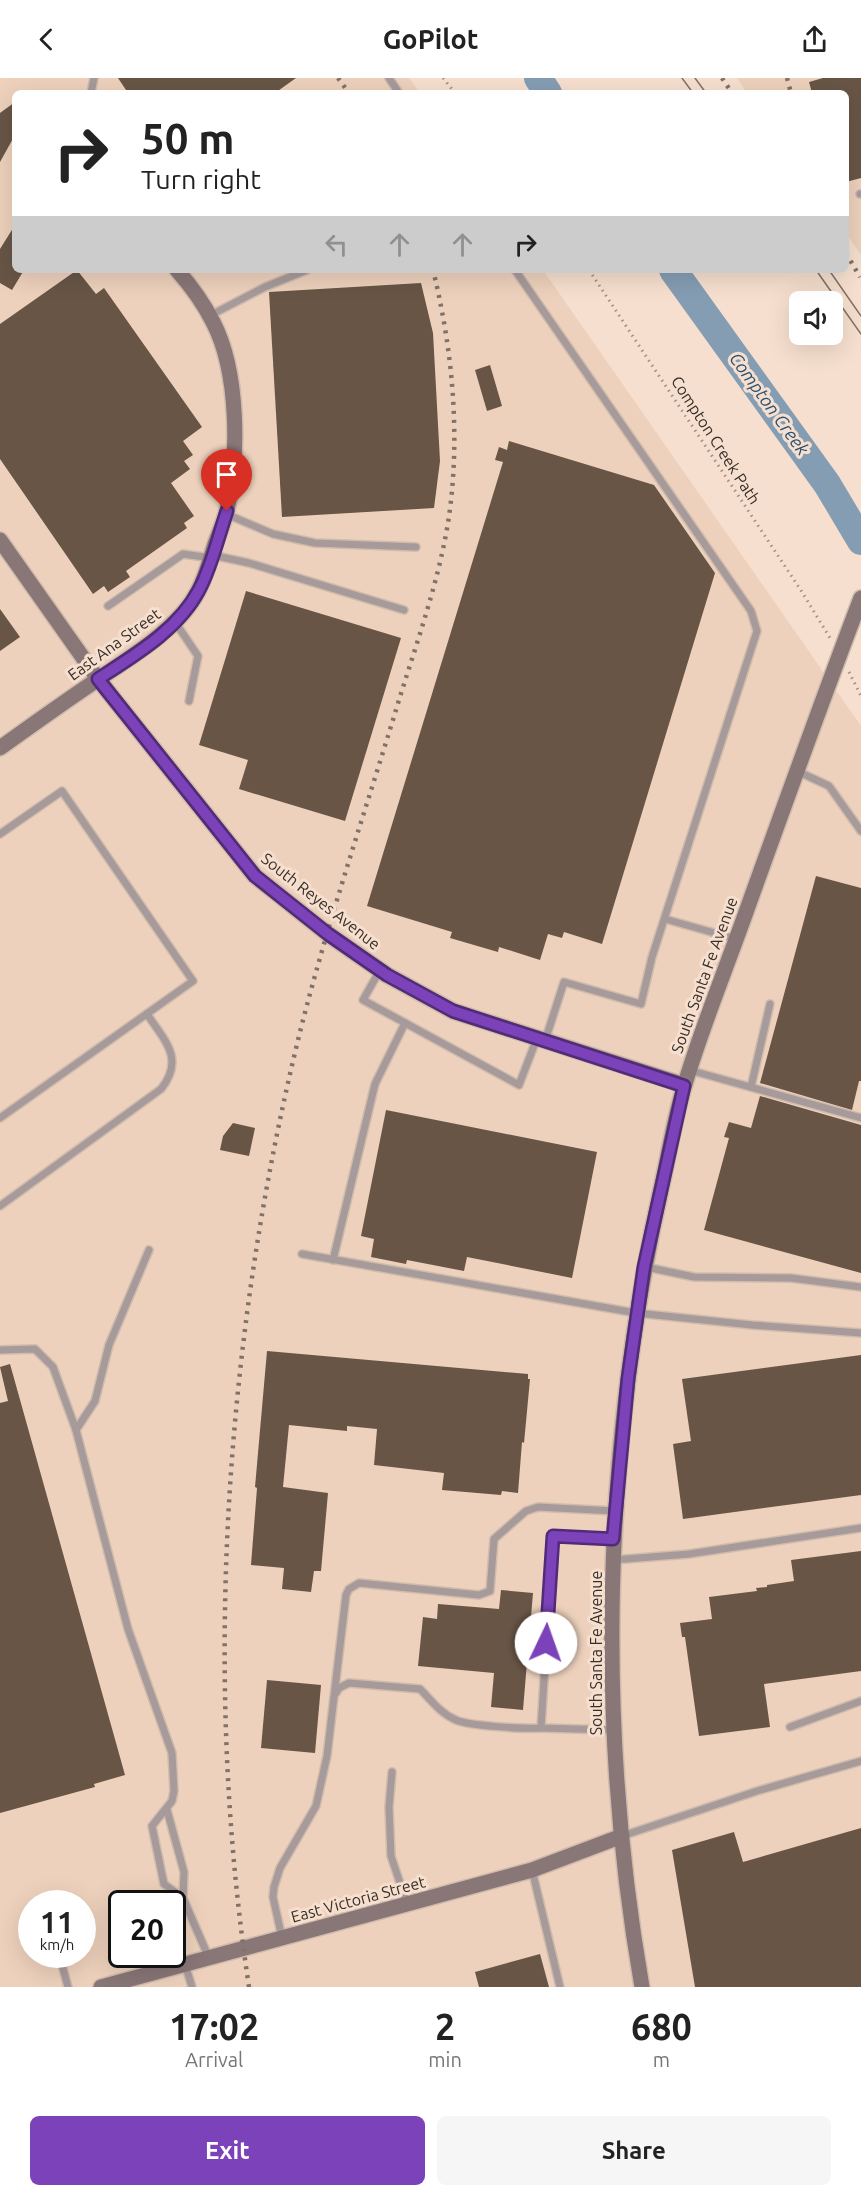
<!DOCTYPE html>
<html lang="en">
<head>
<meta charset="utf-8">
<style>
	:root { --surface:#fff; --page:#f6f6f6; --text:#222; --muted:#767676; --accent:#7c42b9 }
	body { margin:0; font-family:Ubuntu,sans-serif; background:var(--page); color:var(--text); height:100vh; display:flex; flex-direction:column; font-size:22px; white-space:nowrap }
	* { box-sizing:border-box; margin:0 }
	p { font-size:20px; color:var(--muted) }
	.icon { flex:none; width:33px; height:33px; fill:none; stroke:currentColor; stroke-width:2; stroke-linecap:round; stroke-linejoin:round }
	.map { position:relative; height:1909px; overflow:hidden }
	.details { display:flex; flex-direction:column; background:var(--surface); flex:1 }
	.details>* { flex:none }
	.banner { position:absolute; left:12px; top:12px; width:837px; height:183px; border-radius:9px; box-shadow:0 6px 24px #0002; background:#fff; color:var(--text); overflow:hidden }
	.buttons { position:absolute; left:789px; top:213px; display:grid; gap:12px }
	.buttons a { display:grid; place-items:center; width:54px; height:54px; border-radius:9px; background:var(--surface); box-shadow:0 6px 24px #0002; font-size:30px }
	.speed { position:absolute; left:18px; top:1812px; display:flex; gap:12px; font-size:30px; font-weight:700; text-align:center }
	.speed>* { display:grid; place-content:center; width:78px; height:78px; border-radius:50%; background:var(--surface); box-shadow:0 6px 24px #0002; line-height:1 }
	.speed small { font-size:15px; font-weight:400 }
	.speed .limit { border:3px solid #111; border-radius:9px; background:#fff; color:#111 }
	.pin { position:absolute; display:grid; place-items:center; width:51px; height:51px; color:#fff; margin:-62px -26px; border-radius:50% 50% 50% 0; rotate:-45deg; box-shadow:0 0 6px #0007 }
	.pin .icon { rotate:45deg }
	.me { position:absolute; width:66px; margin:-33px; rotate:3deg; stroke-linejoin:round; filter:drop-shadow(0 0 4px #0008) }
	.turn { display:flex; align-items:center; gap:21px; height:126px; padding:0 30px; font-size:27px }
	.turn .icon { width:78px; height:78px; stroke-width:2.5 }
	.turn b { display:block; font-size:42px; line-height:51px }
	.lanes { display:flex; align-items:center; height:57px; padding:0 30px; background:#0003; justify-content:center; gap:30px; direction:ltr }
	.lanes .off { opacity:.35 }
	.eta { display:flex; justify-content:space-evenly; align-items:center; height:102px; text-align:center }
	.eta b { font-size:36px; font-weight:600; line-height:42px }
	.cta { display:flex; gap:12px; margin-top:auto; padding:12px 30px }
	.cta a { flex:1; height:69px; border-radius:9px; background:var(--accent); color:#fff; font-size:24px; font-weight:600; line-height:69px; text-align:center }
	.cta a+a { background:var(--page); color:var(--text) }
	header { display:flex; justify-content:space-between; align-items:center; height:78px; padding:0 30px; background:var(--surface); font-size:27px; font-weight:600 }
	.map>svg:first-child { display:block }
</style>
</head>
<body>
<header><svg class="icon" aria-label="back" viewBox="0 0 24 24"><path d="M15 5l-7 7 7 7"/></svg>GoPilot<svg class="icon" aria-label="share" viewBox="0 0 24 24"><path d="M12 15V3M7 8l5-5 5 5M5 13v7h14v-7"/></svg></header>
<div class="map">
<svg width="861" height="1909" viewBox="0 0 861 1909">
	<rect width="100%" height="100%" fill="#f6dfce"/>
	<g fill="#edd1bc" fill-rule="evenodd">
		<path d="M0,0h409l11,15h-405v177h528l318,456v1261h-861zM32,1826h50v50h-50zM122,1826h50v50h-50z"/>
		<path d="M737,0h124v177l-15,-22v-140h-99z"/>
	</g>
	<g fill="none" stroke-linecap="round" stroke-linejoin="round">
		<g stroke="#859db3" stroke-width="28">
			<path d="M538,0l10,15"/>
			<path d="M673,192l154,214 34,57"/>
		</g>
	</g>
	<g fill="#685546">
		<path d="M118,0h178l-21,15h-147z"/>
		<path d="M823,0h38v100l-15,4v-89h-34l-3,-11z"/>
		<path d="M15,24v33l-15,27v-49z"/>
		<path d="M15,147v45h9l-12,20 -12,-7v-34z"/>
		<path d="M77,192l19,24 8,-6 98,139 -19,14 10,14 -9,6 6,8 -19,14 23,33 -10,7 3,5 -61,43 4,6 -22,15 -4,-6 -11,8 -93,-135v-135z"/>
		<path d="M421,205l12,50 7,128 -6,47 -152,9 -13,-225z"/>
		<path d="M490,287l12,41 -15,5 -12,-41z"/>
		<path d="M509,363l145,44 61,88 -113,371 -38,-12 -2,6 -14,-4 -8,26 -41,-13 -1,5 -48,-14 2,-6 -85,-26 136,-444 -8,-2 4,-13 8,3z"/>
		<path d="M246,513l155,47 -56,183 -106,-32 9,-29 -49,-15z"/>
		<path d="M0,531l20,28 -20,14z"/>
		<path d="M816,798l45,12v193h-2l-7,29 -92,-27z"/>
		<path d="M760,1018l101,29v148l-157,-43 25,-92 -5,-1 5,-15 22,6z"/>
		<path d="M386,1032l211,42 -25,126 -105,-21 -3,14 -57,-11 -1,4 -35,-7 3,-18 -13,-3z"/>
		<path d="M233,1045l22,5 -6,28 -29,-6 3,-14z"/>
		<path d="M267,1273l261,23v5h2l-6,64 -2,-1 -4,51 -16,-2 -1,4 -59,-5 2,-17 -70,-8 3,-36 -30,-3v5l-58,-6 -6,62 45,6 -7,78h-7l-3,21 -29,-3 2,-21 -33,-3 6,-77 -2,-1z"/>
		<path d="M861,1277v140l-178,24 -10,-75 18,-3 -9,-62z"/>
		<path d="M10,1286l115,411 -31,9 1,3 -95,26v-410l8,-2 -8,-34z"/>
		<path d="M861,1473v120l-97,13 6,43 -71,9 -14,-99h-3l-2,-14 32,-4 -3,-22 48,-6 -1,-3 11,-1v-2l27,-4 -3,-21z"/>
		<path d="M501,1512l32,3 -4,48h3l-2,21h-3l-4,48 -32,-3 3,-34 -76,-7 5,-49 14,2 1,-15 61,5z"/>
		<path d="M267,1602l54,5 -6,68 -54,-5z"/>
		<path d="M861,1750v159h-166l-23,-137 62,-18 9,30z"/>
		<path d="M540,1876l9,33h-70l-4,-15z"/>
	</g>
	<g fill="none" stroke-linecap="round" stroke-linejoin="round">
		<defs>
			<g id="lane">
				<path d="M389,0l10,15"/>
				<path d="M91,15l3,-15"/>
				<path d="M860,116h1"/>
				<path d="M515,192l236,341 6,20 -105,326 -11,47 -77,-22 -19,59"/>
				<path d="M209,238l56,-29 42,-17"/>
				<path d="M226,436l47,20 42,9 101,4"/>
				<path d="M212,477l37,8 155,47"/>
				<path d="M108,528l75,-52 28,4"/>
				<path d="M175,544l23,34 -9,45"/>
				<path d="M797,693l32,15 32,45"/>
				<path d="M0,756l62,-43 131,190 -193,137"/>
				<path d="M665,841l71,20"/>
				<path d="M380,892l-17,30 156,85 18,-47"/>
				<path d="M689,992l172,48"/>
				<path d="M751,1009l19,-83"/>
				<path d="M0,1128l161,-117c24,-30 4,-48 -14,-75"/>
				<path d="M302,1176l334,59 116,12 109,8"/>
				<path d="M333,1182l42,-176 30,-61"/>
				<path d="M646,1189l48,10 97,1 70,9"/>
				<path d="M0,1272l35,-1 18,18 23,63 52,199 44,124 2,38 -2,10 -20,25 12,58 19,14"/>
				<path d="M76,1352l19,-29 14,-56 40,-95"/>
				<path d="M613,1482l76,-6 172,-26"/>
				<path d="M336,1615l3,-5 10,-5 71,6c11,11 21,25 36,31 13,6 69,9 85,8"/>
				<path d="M790,1649l71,-26"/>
				<path d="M613,1652l-72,-2 12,-192 60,3"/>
				<path d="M392,1694l-3,35 2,49 16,48"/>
				<path d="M167,1732l17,62 -1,26 26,60"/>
				<path d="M622,1758l135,-45 104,-30"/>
				<path d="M532,1792l28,117"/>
				<path d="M282,1860l-9,-41 1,-10 6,-19 36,-62 11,-50 19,-161 3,-6 10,-6 120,12 11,-4 4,-52 32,-28 12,-4 77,4"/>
				<path d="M59,1876l9,33"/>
				<path d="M185,1886l7,23"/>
			</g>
			<g id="secondary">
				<path d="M0,462l98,139 157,197 73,58 59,41 66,36 231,74"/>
				<path d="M0,670c32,-23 64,-46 97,-68 30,-21 61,-39 86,-67 18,-20 24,-43 32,-69 4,-11 9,-22 12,-34 12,-53 12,-138 -14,-188 -9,-18 -22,-36 -36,-52"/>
				<path d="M101,1909l431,-117 90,-34"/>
				<path d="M642,1909c-46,-264 -39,-537 19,-798 8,-35 13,-71 24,-105 17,-57 40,-113 60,-169 38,-106 76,-212 116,-317"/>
			</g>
		</defs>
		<use href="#lane" stroke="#d0bcad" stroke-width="10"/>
		<use href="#secondary" stroke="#d0bcad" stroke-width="18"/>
		<g stroke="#a19084" stroke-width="3" stroke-dasharray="1.5 4.5" stroke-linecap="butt">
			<path d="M443,0l12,15"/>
			<path d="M589,192l213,322 28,46"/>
			<path d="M849,594l12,24"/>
		</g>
		<use href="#lane" stroke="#a79a9a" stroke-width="7"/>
		<use href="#secondary" stroke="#897677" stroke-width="15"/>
		<g stroke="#807268" stroke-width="1.5">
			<path d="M682,0l11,15"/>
			<path d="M695,0l11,15"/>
			<path d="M816,192l45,64"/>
			<path d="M829,192l32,46"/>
		</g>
		<g stroke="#807268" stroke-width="4.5" stroke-dasharray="3 6" stroke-linecap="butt">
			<path d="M338,0l11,15"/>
			<path d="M722,0l10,15"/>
			<path d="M787,0l4,15"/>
			<path d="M846,175l14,24"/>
			<path d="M249,1909c-47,-311 -24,-654 52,-959 28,-110 65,-219 98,-328 18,-58 39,-117 49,-177 13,-83 5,-172 -15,-253"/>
		</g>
	</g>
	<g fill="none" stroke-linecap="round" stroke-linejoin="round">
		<defs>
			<path id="route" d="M227,433c-9,26 -15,55 -28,79 -21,40 -64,65 -101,89l157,197 73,58 59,41 66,36 231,75 -40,181 -16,112 -15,160 -60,-3 -7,107"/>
		</defs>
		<use href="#route" stroke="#512b78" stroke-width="15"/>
		<use href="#route" stroke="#7c42b9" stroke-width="10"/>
	</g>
	<g text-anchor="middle" stroke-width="6" stroke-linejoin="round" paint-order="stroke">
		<g font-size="16" fill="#382f29" stroke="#f6dfce">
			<text transform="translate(716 362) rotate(57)" y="6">Compton Creek Path</text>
			<text transform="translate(114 566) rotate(-36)" y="6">East Ana Street</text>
			<text transform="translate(321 823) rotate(38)" y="6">South Reyes Avenue</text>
			<text transform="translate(704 897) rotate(-70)" y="6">South Santa Fe Avenue</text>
			<text transform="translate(596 1575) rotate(-90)" y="6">South Santa Fe Avenue</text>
			<text transform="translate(358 1821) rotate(-15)" y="6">East Victoria Street</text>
		</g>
		<g font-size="18" font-style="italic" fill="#2a5274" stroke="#f6dfce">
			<text transform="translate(769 326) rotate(54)" y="6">Compton Creek</text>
		</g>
	</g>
</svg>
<div class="buttons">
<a><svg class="icon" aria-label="sound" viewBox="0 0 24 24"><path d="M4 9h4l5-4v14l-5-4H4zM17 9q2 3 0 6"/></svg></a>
</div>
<div class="speed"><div>11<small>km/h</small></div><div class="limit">20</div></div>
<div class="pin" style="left:227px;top:433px;background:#d93025"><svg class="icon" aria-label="arrive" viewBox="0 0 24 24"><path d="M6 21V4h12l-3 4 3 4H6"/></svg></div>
<svg class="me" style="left:546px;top:1565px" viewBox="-20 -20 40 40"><circle r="19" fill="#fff"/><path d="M0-13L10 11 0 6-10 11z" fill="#7c42b9"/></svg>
<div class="banner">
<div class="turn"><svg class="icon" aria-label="right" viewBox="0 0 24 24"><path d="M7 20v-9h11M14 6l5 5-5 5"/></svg><div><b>50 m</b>Turn right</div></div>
<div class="lanes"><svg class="icon off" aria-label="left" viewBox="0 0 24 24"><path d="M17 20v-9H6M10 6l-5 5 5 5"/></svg><svg class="icon off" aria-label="ahead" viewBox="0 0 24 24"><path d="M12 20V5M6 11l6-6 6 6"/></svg><svg class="icon off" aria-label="ahead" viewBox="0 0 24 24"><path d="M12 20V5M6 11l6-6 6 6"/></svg><svg class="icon" aria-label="right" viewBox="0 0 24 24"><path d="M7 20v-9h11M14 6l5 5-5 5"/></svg></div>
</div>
</div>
<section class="details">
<div class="eta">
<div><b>17:02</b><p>Arrival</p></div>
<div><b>2</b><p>min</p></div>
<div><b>680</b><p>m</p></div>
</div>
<div class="cta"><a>Exit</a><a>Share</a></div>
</section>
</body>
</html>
